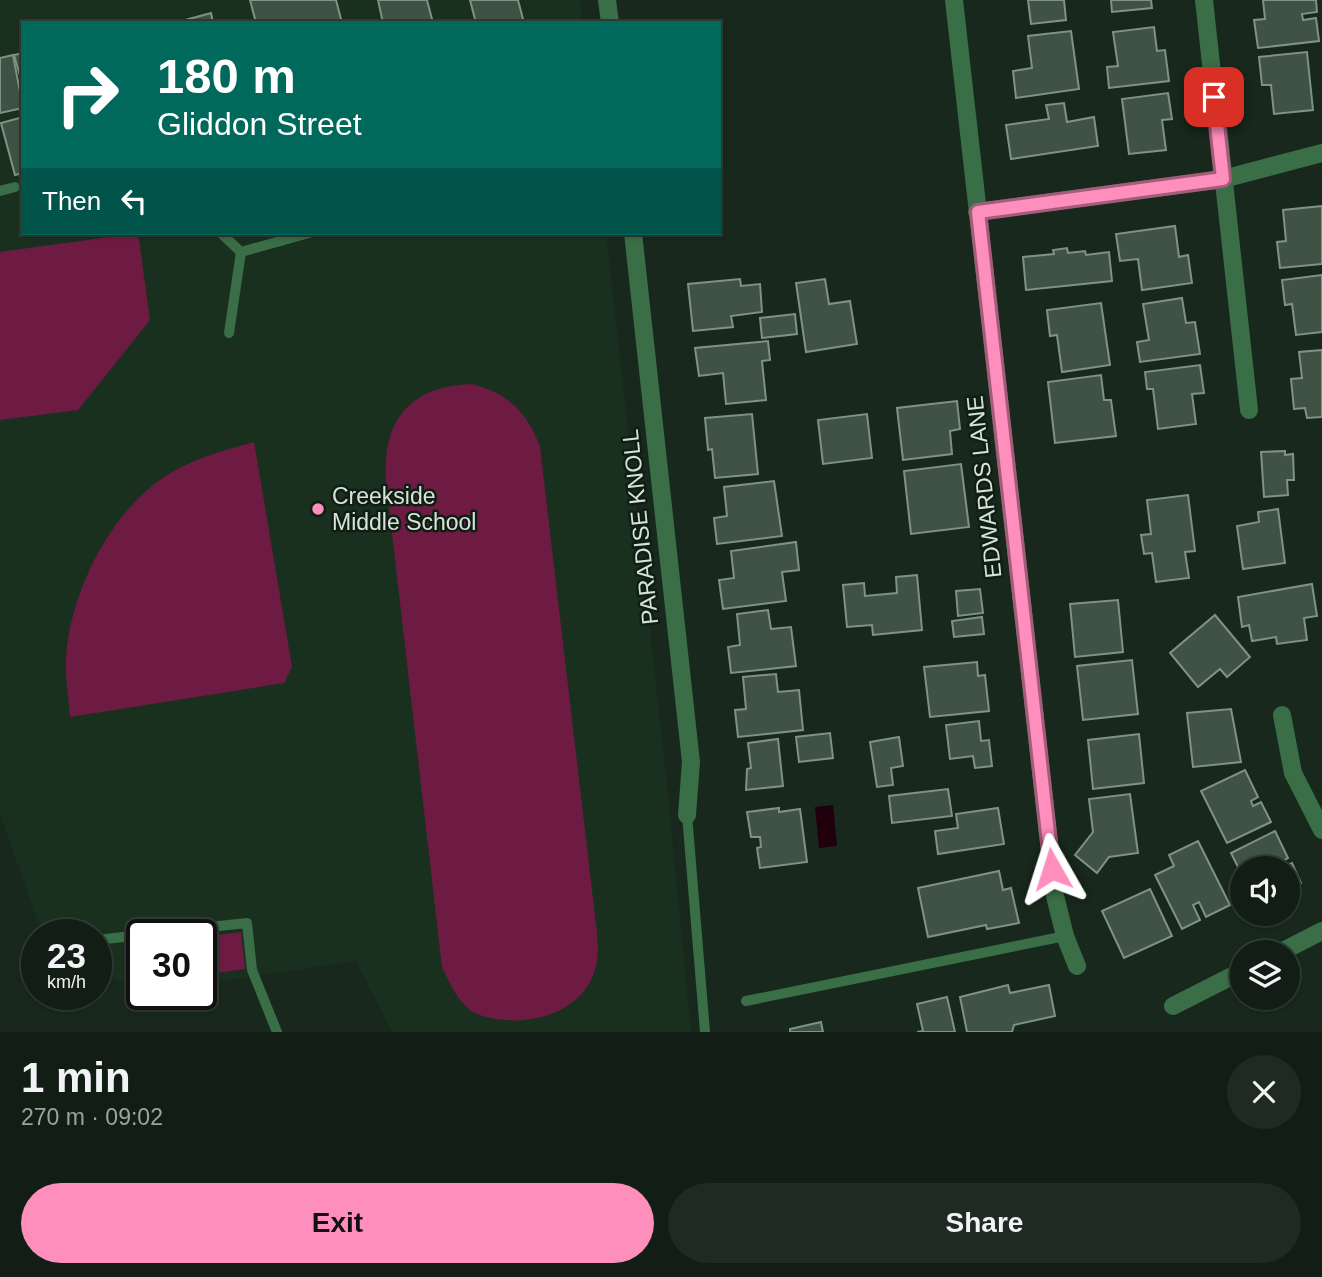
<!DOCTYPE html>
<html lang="en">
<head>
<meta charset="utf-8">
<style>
	:root { --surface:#121e15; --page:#1f2b22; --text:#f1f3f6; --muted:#9ca2a0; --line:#313c34; --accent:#fe8ebc }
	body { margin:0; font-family:Arial,sans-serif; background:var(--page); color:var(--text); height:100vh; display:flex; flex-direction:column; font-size:26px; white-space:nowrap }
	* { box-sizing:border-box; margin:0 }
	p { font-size:23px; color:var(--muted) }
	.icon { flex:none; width:38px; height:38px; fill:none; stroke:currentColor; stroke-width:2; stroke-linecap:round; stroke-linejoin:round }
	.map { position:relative; height:1032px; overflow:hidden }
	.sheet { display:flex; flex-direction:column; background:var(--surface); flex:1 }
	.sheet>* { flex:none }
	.banner { position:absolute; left:21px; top:21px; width:700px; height:214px; border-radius:0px; box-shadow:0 2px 5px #0004,0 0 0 2px var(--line); background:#00695c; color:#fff; overflow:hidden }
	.fabs { position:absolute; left:1230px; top:856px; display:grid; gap:14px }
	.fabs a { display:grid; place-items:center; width:70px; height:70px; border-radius:50%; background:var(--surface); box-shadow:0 2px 5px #0004,0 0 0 2px var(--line); font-size:35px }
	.speed { position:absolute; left:21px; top:919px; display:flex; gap:14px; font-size:35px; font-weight:700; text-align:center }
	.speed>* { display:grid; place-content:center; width:91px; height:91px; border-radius:50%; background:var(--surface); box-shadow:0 2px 5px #0004,0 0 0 2px var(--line); line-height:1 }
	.speed small { font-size:18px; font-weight:400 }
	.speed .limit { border:4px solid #111; border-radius:10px; background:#fff; color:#111 }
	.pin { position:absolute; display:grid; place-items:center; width:60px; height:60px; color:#fff; margin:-30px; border-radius:14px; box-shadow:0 4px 10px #0006 }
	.me { position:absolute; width:77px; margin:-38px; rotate:354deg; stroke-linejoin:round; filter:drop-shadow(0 0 5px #0008) }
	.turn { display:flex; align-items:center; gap:24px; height:147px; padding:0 21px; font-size:32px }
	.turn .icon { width:91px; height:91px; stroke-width:2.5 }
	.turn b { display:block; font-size:49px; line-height:60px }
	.then { display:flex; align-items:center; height:66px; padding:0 21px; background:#0003; gap:14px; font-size:26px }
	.round { display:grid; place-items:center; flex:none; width:74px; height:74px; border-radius:37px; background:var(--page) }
	.headline { display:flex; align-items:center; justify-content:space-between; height:119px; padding:0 21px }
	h1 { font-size:42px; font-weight:700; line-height:52px }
	.action { display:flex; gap:14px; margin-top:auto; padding:14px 21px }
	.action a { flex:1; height:80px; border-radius:42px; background:var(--accent); color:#111; font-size:28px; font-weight:700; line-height:80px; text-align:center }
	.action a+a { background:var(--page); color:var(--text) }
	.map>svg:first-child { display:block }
</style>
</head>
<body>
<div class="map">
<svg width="1322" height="1032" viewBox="0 0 1322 1032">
	<rect width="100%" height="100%" fill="#18281c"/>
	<path fill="#1a301f" d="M0,0h580l3,23h-560v210h583l61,552 24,247h-299l-36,-71 -155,23v-50h-59v52l-46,-10v-42h-53l-43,-119z"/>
	<g fill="#6d1b43">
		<path d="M138,233l12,87 -72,90 -78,10v-168z"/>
		<path d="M472,384c37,10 55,28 68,63l57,486c0,8 2,19 0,27 -8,57 -79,72 -125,52 -15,-12 -22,-28 -30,-45l-56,-486c-4,-61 24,-95 86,-97z"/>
		<path d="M254,442l38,225 -8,16 -214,34c-1,-19 -5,-40 -4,-59 4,-61 38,-133 86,-172 29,-24 66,-34 102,-44z"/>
		<path d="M241,932l4,37 -44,6v-38z"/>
	</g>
	<path fill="#21000d" d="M833,805l4,41 -18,2 -4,-41z"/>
	<g fill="#405244" stroke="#7f9283" stroke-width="2">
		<path d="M250,0h86l6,23h-86z"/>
		<path d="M378,0h49l6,23h-50z"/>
		<path d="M470,0h48l6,23h-48z"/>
		<path d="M1028,0h36l2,20 -35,4z"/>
		<path d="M1111,0h40l1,8 -40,4z"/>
		<path d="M1263,0h53l1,12 -15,2 1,6 13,-2 3,23 -61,7 -4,-28 11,-1z"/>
		<path d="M211,13l2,10h-39z"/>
		<path d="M1154,27l3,24 8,-1 4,31 -60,7 -2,-21 11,-1 -5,-34z"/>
		<path d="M1071,31l8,58 -63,9 -3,-27 19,-3 -4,-32z"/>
		<path d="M1307,52l6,58 -39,4 -3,-29h-9l-3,-28z"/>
		<path d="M23,53v33l-9,-31z"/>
		<path d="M13,55l10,53 -23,5v-55z"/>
		<path d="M1168,93l4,26 -10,1 4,30 -37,4 -7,-55z"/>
		<path d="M1064,103l3,19 27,-5 4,29 -87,13 -5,-34 43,-6 -3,-14z"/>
		<path d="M23,117v56l-8,2 -14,-52z"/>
		<path d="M1322,206v58l-42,4 -3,-26 9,-1 -3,-31z"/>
		<path d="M1175,226l4,31 9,-2 4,28 -50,7 -4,-31 -18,2 -4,-27z"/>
		<path d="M1067,248l1,5 17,-2 1,4 23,-3 3,29 -86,9 -3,-33 31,-3 -1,-4z"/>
		<path d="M1322,275v57l-26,3 -4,-31 -7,1 -3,-25z"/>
		<path d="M740,279l1,7 19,-2 2,28 -31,4 2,11 -40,4 -5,-47z"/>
		<path d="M825,279l4,25 21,-3 7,43 -51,8 -10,-69z"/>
		<path d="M1182,298l4,25 9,-1 5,32 -60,8 -3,-20 12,-2 -6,-36z"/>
		<path d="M1101,303l9,62 -48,7 -5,-37 -7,1 -3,-26z"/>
		<path d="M795,314l2,20 -35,4 -2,-20z"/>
		<path d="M768,341l2,19 -8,1 4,39 -40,4 -3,-31 -24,3 -4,-28z"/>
		<path d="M1322,350v67l-15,1 -2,-10 -11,1 -3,-30 11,-1 -3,-26z"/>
		<path d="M1200,365l4,28 -12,1 4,30 -38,5 -5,-40h-6l-2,-17z"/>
		<path d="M1101,375l3,25h7l5,36 -61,7 -7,-61z"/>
		<path d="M957,401l3,28 -10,2 2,23 -49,6 -6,-52z"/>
		<path d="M752,414l6,60 -43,4 -3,-29 -4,1 -3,-32z"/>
		<path d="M867,414l5,44 -49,6 -5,-44z"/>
		<path d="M1285,451v4l8,-1 1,26h-7l1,15 -24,2 -3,-45z"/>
		<path d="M961,464l8,63 -58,7 -7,-63z"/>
		<path d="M774,481l8,55 -65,8 -3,-26 13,-2 -3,-29z"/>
		<path d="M1188,495l7,56 -10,1 4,26 -33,4 -4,-29 -8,1 -3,-19 10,-1 -4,-34z"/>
		<path d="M1278,509l7,54 -42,6 -6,-43 22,-4 -1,-10z"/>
		<path d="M796,542l3,28 -17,2 4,29 -63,8 -4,-29 15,-2 -3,-27z"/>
		<path d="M917,575l5,55 -49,5 -1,-10 -25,2 -4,-42 21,-2 1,13 32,-3 -1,-16z"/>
		<path d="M1312,584l5,32 -13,2 3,22 -30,4 -1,-7 -24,4 -3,-16 -7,2 -4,-30z"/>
		<path d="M980,589l3,24 -25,3 -2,-25z"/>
		<path d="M1118,600l5,52 -48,5 -5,-53z"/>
		<path d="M768,610l3,19 20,-2 5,39 -65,7 -3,-26 12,-2 -3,-31z"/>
		<path d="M1215,615l35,42 -23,20 -7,-8 -22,18 -28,-34z"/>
		<path d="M982,617l2,17 -30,3 -2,-16z"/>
		<path d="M1132,660l6,54 -55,6 -6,-54z"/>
		<path d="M977,662l1,14 7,-1 4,36 -59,6 -6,-50z"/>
		<path d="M776,674l2,18 21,-2 4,40 -65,7 -3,-27 11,-1 -3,-32z"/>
		<path d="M1231,709l10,53 -48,5 -6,-54z"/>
		<path d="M979,721l2,20 8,-1 3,26 -17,2 -2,-12 -23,3 -4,-34z"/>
		<path d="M830,733l3,25 -34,4 -3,-25z"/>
		<path d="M1139,734l5,49 -51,6 -5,-49z"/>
		<path d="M899,737l4,29 -12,2 2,17 -16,2 -7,-45z"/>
		<path d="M778,739l5,47 -37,4 1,-21 4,-1 -3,-25z"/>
		<path d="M1245,770l13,27 -7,4 2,5 8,-4 10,20 -44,21 -26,-52z"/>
		<path d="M948,789l4,27 -60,7 -3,-27z"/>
		<path d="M1130,794l8,59 -29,4 -12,16 -22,-18 18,-23 -4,-33z"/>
		<path d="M779,808v4l21,-3 7,53 -47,6 -3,-20 4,-1 -1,-10h-9l-4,-25z"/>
		<path d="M998,808l6,36 -66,10 -3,-23 23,-3 -2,-14z"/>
		<path d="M1275,831l13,27 -7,4 2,5 9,-4 9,20 -13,6v-21h-46v7l-11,-22z"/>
		<path d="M1198,841l32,64 -24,12 -7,-15 -6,3 7,15 -18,9 -27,-54 19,-9 -5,-11z"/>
		<path d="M999,871l4,19 8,-2 8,35 -32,6 -1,-4 -58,12 -10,-49z"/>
		<path d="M1150,889l22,47 -48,22 -22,-47z"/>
		<path d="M1008,985l2,8 39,-8 6,31 -41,9 -2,7h-45l-7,-35z"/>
		<path d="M947,997l8,35h-38l6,-1 -6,-27z"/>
		<path d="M821,1022l2,10h-33v-3z"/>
	</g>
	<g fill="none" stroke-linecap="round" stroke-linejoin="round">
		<g stroke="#396e47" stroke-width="10">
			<path d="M0,191l15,-4"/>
			<path d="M221,233l20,19"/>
			<path d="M241,252l68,-19"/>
			<path d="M229,333l12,-81"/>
			<path d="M687,815l18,217"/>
			<path d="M144,934l103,-11 5,47 25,62"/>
			<path d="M96,940l46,-5"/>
			<path d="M746,1001l319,-65"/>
		</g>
		<g stroke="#396e47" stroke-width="18">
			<path d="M607,0l3,23"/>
			<path d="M954,0l101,896 10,40 12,30"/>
			<path d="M1204,0l45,410"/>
			<path d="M977,212l246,-33 99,-26"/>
			<path d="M633,233l58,529 -4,53"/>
			<path d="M1282,715l11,58 29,57"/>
			<path d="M1281,952l41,-21"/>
			<path d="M1173,1006l69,-35"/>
		</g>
	</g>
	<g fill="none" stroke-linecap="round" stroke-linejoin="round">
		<defs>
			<path id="route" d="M1052,869l-74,-657 245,-33 -9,-82"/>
		</defs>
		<use href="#route" stroke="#a55c7a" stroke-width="18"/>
		<use href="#route" stroke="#fe8ebc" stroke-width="12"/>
	</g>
	<circle fill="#fe8ebc" stroke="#0f1e12" stroke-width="2.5" cx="318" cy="509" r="7"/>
	<g text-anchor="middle" stroke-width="5" stroke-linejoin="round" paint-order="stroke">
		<g font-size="23" fill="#d8e2da" stroke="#0f1e12">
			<text transform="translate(984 487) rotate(-96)" y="8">EDWARDS LANE</text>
			<text transform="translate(640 527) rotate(-96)" y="8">PARADISE KNOLL</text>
		</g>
		<g font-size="23" fill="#d8e2da" stroke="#0f1e12" text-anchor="start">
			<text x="332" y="504">Creekside<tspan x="332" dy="26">Middle School</tspan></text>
		</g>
	</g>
</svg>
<div class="fabs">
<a><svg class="icon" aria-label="sound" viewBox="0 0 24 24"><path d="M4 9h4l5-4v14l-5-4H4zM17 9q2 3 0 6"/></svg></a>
<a><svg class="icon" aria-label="layers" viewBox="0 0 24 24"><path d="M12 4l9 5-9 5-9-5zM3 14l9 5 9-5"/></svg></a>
</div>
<div class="speed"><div>23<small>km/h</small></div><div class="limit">30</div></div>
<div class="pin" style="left:1214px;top:97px;background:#d93025"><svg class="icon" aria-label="arrive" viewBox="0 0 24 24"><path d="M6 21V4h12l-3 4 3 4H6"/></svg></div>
<svg class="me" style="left:1052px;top:869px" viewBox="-20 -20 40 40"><path d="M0-17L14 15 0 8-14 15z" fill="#fe8ebc" stroke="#fff" stroke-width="4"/></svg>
<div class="banner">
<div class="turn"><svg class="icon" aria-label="right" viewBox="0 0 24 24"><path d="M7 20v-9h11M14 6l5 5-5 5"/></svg><div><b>180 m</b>Gliddon Street</div></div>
<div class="then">Then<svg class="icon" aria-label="left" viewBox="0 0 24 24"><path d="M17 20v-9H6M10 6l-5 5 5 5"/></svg></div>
</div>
</div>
<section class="sheet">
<div class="headline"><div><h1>1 min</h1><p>270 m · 09:02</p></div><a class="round"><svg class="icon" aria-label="close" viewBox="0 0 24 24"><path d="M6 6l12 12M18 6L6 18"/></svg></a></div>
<div class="action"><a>Exit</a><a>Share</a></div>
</section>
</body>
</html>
